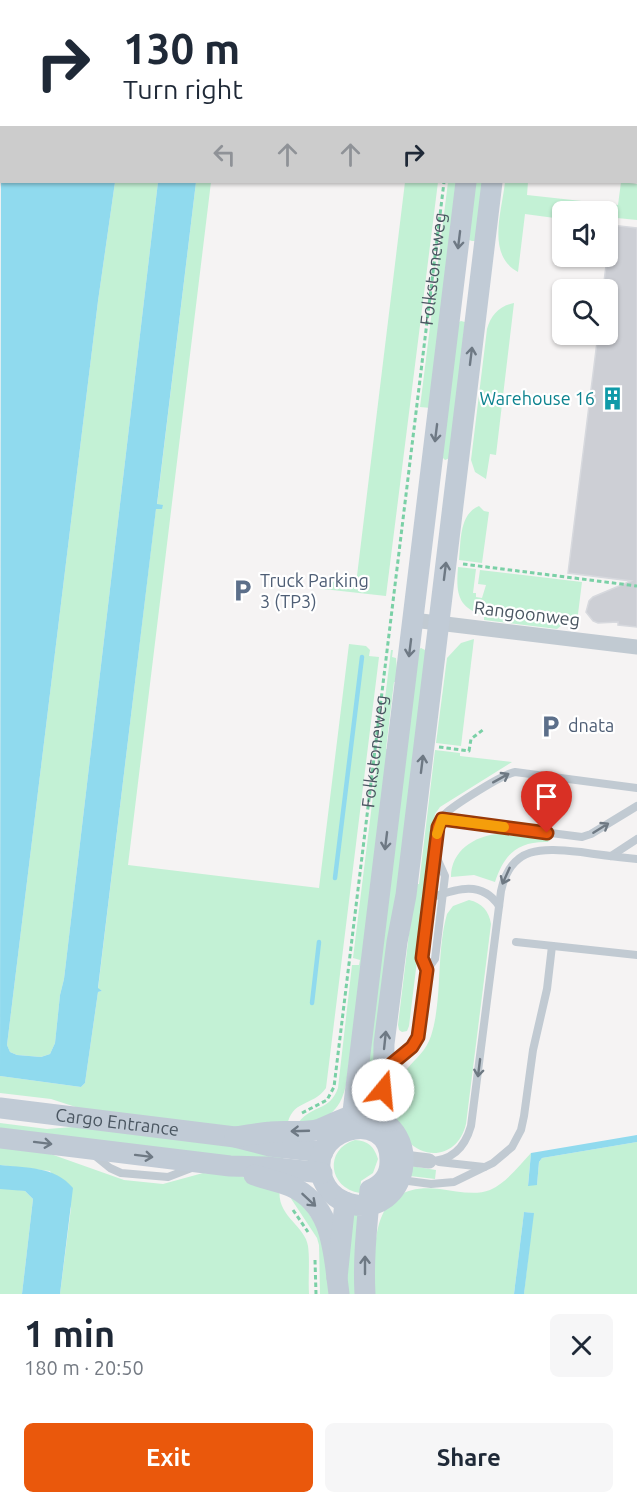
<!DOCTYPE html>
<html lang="en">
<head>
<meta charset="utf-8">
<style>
	:root { --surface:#fff; --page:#f6f6f7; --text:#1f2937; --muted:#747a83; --accent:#ea580c }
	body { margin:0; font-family:Ubuntu,sans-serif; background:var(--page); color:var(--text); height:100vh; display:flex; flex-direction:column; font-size:22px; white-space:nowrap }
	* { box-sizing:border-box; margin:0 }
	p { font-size:20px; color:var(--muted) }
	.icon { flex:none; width:33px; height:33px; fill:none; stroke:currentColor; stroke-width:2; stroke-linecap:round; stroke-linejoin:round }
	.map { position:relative; height:1294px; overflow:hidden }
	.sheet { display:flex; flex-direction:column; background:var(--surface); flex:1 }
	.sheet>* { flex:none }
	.hud { position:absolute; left:0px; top:0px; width:638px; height:183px; box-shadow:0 2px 4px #0004; background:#fff; color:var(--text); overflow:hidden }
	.buttons { position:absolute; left:552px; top:201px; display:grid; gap:12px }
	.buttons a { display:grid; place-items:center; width:66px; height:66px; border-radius:9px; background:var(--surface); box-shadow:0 2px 4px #0004; font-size:30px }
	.pin { position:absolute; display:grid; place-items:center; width:51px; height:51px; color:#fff; margin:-62px -26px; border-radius:50% 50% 50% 0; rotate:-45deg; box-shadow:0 0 6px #0007 }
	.pin .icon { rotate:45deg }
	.me { position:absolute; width:66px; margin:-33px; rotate:17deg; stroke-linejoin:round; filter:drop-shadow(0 0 4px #0008) }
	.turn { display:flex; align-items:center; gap:21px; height:126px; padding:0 24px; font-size:27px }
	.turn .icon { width:78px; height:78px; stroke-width:2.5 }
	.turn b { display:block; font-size:42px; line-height:51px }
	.lanes { display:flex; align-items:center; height:57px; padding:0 24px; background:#0003; justify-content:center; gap:30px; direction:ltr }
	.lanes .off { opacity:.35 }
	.round { display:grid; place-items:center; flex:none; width:63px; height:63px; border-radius:9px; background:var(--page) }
	.summary { display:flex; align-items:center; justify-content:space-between; height:102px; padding:0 24px }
	h1 { font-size:36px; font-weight:700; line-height:45px }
	.primary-button { display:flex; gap:12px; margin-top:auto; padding:12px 24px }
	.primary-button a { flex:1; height:69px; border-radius:9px; background:var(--accent); color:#fff; font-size:24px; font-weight:700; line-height:69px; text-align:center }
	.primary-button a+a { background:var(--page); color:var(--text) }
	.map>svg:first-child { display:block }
</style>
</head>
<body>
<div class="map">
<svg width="637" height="1294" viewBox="0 0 637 1294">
	<rect width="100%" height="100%" fill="#f5f3f3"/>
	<g fill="#c3f1d5">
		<path d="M0,0h17l-15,2 -2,142z"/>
		<path d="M115,182h43l-94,797 -4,16 -5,48 -5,11 -9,3 -24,-2 -7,-3 -3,-7 91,-744z"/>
		<path d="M196,182h15l-83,683 191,23 30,-244 17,2 4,4 -1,6 10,1 -53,431c-13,19 -35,11 -39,39h-61l-141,-17 -34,-11 -51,-6v-17l81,11 4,-4 13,-91 4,-1 -4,-2 58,-481 7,-3h-6z"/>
		<path d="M405,182h33l-52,414 -63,-7 1,-8 32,3z"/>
		<path d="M448,182h11l-28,226 -11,-1z"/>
		<path d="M474,182h11l-10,59h-3l-3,-1z"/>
		<path d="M505,182h23l-1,13 91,10 3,-23 16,2v36l-20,-2 -1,7 -8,-1v-12h-46v7l-37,-5 -7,58c-32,-17 -16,-61 -13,-90z"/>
		<path d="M514,303l-18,152 -6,-1 -4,25 -11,-7 -4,-12 16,-131c4,-14 12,-23 27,-26z"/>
		<path d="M461,321l4,1 -15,136 -5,2 -3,-3 15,-134z"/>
		<path d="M479,506l5,5 5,1 -7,51 -23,-3c2,-18 0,-46 20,-54z"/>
		<path d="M458,567l18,2 -3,24h3v4l6,1 4,-13 -8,-1 2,-14 102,12 -5,40 -10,-1 -10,8 -73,-9v-5c-27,-7 -28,-23 -26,-48z"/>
		<path d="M474,639l-13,107 -25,-3 11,-85 14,-15z"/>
		<path d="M421,648l6,3 -54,458 -12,-2 57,-457z"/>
		<path d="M391,650h2l-1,7 4,1 2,24h-4l-8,67 4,1 -44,335c-6,27 -20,37 -47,37 13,-17 31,-11 39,-34l14,-123h7l1,-5 -7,-2z"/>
		<path d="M435,750l25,3v3l52,6 -72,45 -5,7 -26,212 -2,5 -5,1 -3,-2 -1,-5 17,-141h4z"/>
		<path d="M498,834l51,6 -1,2c-30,-1 -44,12 -53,40l-21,-7 -23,2c0,-26 23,-41 47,-43z"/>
		<path d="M469,900c13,3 20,11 22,24l-25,200c-12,48 -71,32 -70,-16 0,-13 3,-29 11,-39 9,-11 19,-18 24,-33 12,-38 5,-83 16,-122l6,-8z"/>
		<path d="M0,1123l47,6 39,-3 198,27 -2,12 -282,-34z"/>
		<path d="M355,1140c13,1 19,6 23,19l-5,14 -12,8 -1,12c-32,-5 -36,-44 -5,-53z"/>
		<path d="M637,1142v152h-113l9,-81 -9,-1 -10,82h-140c1,-49 -6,-113 66,-105 16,2 35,7 50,1 17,-8 29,-24 41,-37l-3,32h9l2,-23 3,-4z"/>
		<path d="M0,1146l45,6 79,28 39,4 40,-11 36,3 41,11c-5,29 25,38 28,59 2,14 0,33 1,48h-249l11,-86 -21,-37 -50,-6z"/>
		<path d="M411,1166l25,4 -1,9 -25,-3z"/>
		<path d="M5,1188l20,3 8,8 -11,95h-22v-105z"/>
		<path d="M290,1197l11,4 23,37 5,56h-9l-1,-49 -2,-7z"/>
		<path d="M348,1212l12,1 -3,81h-11z"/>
	</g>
	<g fill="#90daee">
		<path d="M181,0h253l-253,1z"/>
		<path d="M1,132l1,50h113l-17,119 -91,744 3,7 7,3 24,2 9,-3 5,-11 5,-48 4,-16 94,-797h38l-39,322 6,1 -1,4h-6l-58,479 4,3 -4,1 -13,91 -4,4 -81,-11z"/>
		<path d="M637,1135v7l-95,16 -3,4 -2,23 -9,1 3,-33z"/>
		<path d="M0,1165c26,3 55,1 73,23l-13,106h-38l11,-95 -8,-8 -25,-2z"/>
		<path d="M524,1212l10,1 -10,81h-10z"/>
	</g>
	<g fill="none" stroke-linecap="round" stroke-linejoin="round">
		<g stroke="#90daee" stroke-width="4.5">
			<path d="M335,878l27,-221"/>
			<path d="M312,1003l7,-61"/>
		</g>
	</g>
	<path fill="#cdcfd5" stroke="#d7d9de" stroke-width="1.5" d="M611,225l26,3v399l-19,-2v-3l-20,1 -5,-2 -7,-9 3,-11 4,-4 38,-16 -63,-8 30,-239h10v-44h-5z"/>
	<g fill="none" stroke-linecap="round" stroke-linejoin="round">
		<g stroke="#7ad0a6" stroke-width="3" stroke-dasharray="4.5 3" stroke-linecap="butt">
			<path d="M466,2v-2"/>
			<path d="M463,564l174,22"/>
			<path d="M439,747l30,4 2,-12 13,-10"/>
			<path id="s1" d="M302,1113l25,-13 7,-13 110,-905"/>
			<path d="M293,1210l15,22"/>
			<path d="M315,1260l1,34"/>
		</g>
		<g stroke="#c1cad2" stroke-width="8">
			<path d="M442,819l140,18 9,-3 46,-28"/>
			<path d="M611,856l26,-17"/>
			<path d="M430,898c24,-8 51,-19 69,8"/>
			<path d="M516,942l121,13"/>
			<path d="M427,970l-5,-12 16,-131c2,-5 4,-9 7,-13 9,-9 58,-40 70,-42l122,16"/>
			<path d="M387,1068l25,-21 6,-10 9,-67 8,-11 10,-83 -10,-22"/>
			<path d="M94,1155l16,13 11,5 47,4 26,-10"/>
			<path d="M429,1161c23,0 36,-14 42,-35l30,-235c10,-46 41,-43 80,-39 19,3 37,5 56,7"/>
			<path d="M439,1162l45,5"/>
			<path d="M401,1180l30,4 23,-2 39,-19 19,-16 9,-17 3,-14 9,-66 14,-61 5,-43"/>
		</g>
		<g stroke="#c1cad2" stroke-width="15">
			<path d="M413,620l224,27"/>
			<path d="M404,1158l25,3"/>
		</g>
		<g stroke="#c1cbd6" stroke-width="21">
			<path d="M488,2v-2"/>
			<path d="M515,2v-2"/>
			<path id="s2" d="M0,1108l235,29 35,9 53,6"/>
			<path d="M383,1122l1,-78 13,-102 9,-47 86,-713"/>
			<path d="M351,1128l115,-946"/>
			<path d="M235,1137c12,-2 24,-4 36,-5 16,-2 33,2 49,-3 17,-6 29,-17 48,-13 57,12 40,102 -17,88 -10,-3 -20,-9 -25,-18 -31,-55 66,-84 64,-24 0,13 -8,23 -20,28 -3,35 -7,69 -5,104"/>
			<path d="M0,1138l230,28 37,1 55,6"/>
			<path d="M254,1175c11,4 24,6 36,11 38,16 43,56 47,92"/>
			<path d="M339,1294l-2,-16 8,-76"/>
		</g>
	</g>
	<defs><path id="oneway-shaft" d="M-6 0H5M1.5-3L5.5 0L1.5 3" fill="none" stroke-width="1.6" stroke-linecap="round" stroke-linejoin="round" transform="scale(1.5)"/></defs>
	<g stroke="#6e7984">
		<use href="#oneway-shaft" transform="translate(459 240) rotate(97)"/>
		<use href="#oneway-shaft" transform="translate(471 356) rotate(-83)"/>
		<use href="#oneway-shaft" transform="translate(436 433) rotate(97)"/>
		<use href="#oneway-shaft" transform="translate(445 571) rotate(-83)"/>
		<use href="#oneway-shaft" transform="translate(410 648) rotate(97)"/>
		<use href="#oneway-shaft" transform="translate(422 764) rotate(-83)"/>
		<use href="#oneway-shaft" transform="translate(386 841) rotate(97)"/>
		<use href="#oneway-shaft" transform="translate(385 1040) rotate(-84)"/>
		<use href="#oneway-shaft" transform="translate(300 1131) rotate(178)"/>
		<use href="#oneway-shaft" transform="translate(43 1143) rotate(7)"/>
		<use href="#oneway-shaft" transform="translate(144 1156) rotate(7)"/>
		<use href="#oneway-shaft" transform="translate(309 1200) rotate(43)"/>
		<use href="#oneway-shaft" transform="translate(365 1265) rotate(-90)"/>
	</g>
	<g stroke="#6e7983">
		<use href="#oneway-shaft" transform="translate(501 778) rotate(-29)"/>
		<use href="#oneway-shaft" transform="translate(601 828) rotate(-32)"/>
		<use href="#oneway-shaft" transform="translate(506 876) rotate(114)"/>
		<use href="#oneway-shaft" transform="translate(479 1068) rotate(97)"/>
	</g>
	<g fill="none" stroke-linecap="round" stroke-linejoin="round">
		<defs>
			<path id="route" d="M383,1090v-19l29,-24 6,-10 9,-67 -5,-12 16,-131 4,-8 105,14"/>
		</defs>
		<use href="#route" stroke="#983908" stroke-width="15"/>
		<use href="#route" stroke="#ea580c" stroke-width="10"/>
		<path stroke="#f59e0b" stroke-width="10" d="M437,834l5,-15 62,8"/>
	</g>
	<defs>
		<symbol id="building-bare" viewBox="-9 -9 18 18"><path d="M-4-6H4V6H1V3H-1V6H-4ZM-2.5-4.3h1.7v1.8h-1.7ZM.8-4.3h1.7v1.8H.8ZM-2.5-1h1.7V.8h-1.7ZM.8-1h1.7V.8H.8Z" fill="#0f9aa8" stroke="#fff" stroke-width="2.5" paint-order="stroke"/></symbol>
		<symbol id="parking-bare" viewBox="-9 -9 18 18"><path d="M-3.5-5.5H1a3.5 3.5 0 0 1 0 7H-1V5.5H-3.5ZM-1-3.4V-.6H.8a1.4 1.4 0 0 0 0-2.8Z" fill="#5c6f8a" stroke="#fff" stroke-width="2.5" paint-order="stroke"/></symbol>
	</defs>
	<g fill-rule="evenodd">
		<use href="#building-bare" x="596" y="382" width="33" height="33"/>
		<use href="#parking-bare" x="226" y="574" width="33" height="33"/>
		<use href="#parking-bare" x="534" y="710" width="33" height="33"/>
	</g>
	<g text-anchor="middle" stroke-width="4.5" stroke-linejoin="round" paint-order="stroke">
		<g font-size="18" fill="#4a5661" stroke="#fff">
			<text dy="6" stroke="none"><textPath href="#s1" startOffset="867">Folkstoneweg</textPath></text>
			<text transform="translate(527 614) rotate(7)" y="6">Rangoonweg</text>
			<text dy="6" stroke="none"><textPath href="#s1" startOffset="381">Folkstoneweg</textPath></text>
			<text dy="6" stroke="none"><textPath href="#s2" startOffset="118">Cargo Entrance</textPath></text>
		</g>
		<g font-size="18" fill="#0d838f" stroke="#fff" text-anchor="end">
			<text x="595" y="405">Warehouse 16</text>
		</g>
		<g font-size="18" fill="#4e5e75" stroke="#fff" text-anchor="start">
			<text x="260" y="587">Truck Parking<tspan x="260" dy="21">3 (TP3)</tspan></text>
			<text x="568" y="732">dnata</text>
		</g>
	</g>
</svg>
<div class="buttons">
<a><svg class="icon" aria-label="sound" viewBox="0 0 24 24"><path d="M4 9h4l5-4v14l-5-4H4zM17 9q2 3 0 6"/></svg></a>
<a><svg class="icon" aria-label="search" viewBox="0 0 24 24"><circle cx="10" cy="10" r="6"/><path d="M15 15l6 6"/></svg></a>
</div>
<div class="pin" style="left:547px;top:833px;background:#d93025"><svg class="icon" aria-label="arrive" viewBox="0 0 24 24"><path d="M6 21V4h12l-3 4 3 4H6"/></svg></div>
<svg class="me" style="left:383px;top:1090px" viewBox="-20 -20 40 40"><circle r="19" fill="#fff"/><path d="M0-13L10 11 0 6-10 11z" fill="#ea580c"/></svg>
<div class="hud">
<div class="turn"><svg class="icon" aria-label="right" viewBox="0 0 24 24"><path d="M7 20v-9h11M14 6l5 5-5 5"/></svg><div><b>130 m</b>Turn right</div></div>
<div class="lanes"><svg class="icon off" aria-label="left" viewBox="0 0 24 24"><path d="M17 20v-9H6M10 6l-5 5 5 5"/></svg><svg class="icon off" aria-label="ahead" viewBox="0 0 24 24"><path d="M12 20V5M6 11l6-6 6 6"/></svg><svg class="icon off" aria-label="ahead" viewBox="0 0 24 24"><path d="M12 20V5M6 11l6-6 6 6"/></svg><svg class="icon" aria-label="right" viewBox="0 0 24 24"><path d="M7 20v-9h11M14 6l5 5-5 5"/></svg></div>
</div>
</div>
<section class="sheet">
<div class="summary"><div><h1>1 min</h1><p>180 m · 20:50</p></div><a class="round"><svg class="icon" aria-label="close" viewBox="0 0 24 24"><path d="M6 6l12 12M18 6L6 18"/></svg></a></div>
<div class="primary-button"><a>Exit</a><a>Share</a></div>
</section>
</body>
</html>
